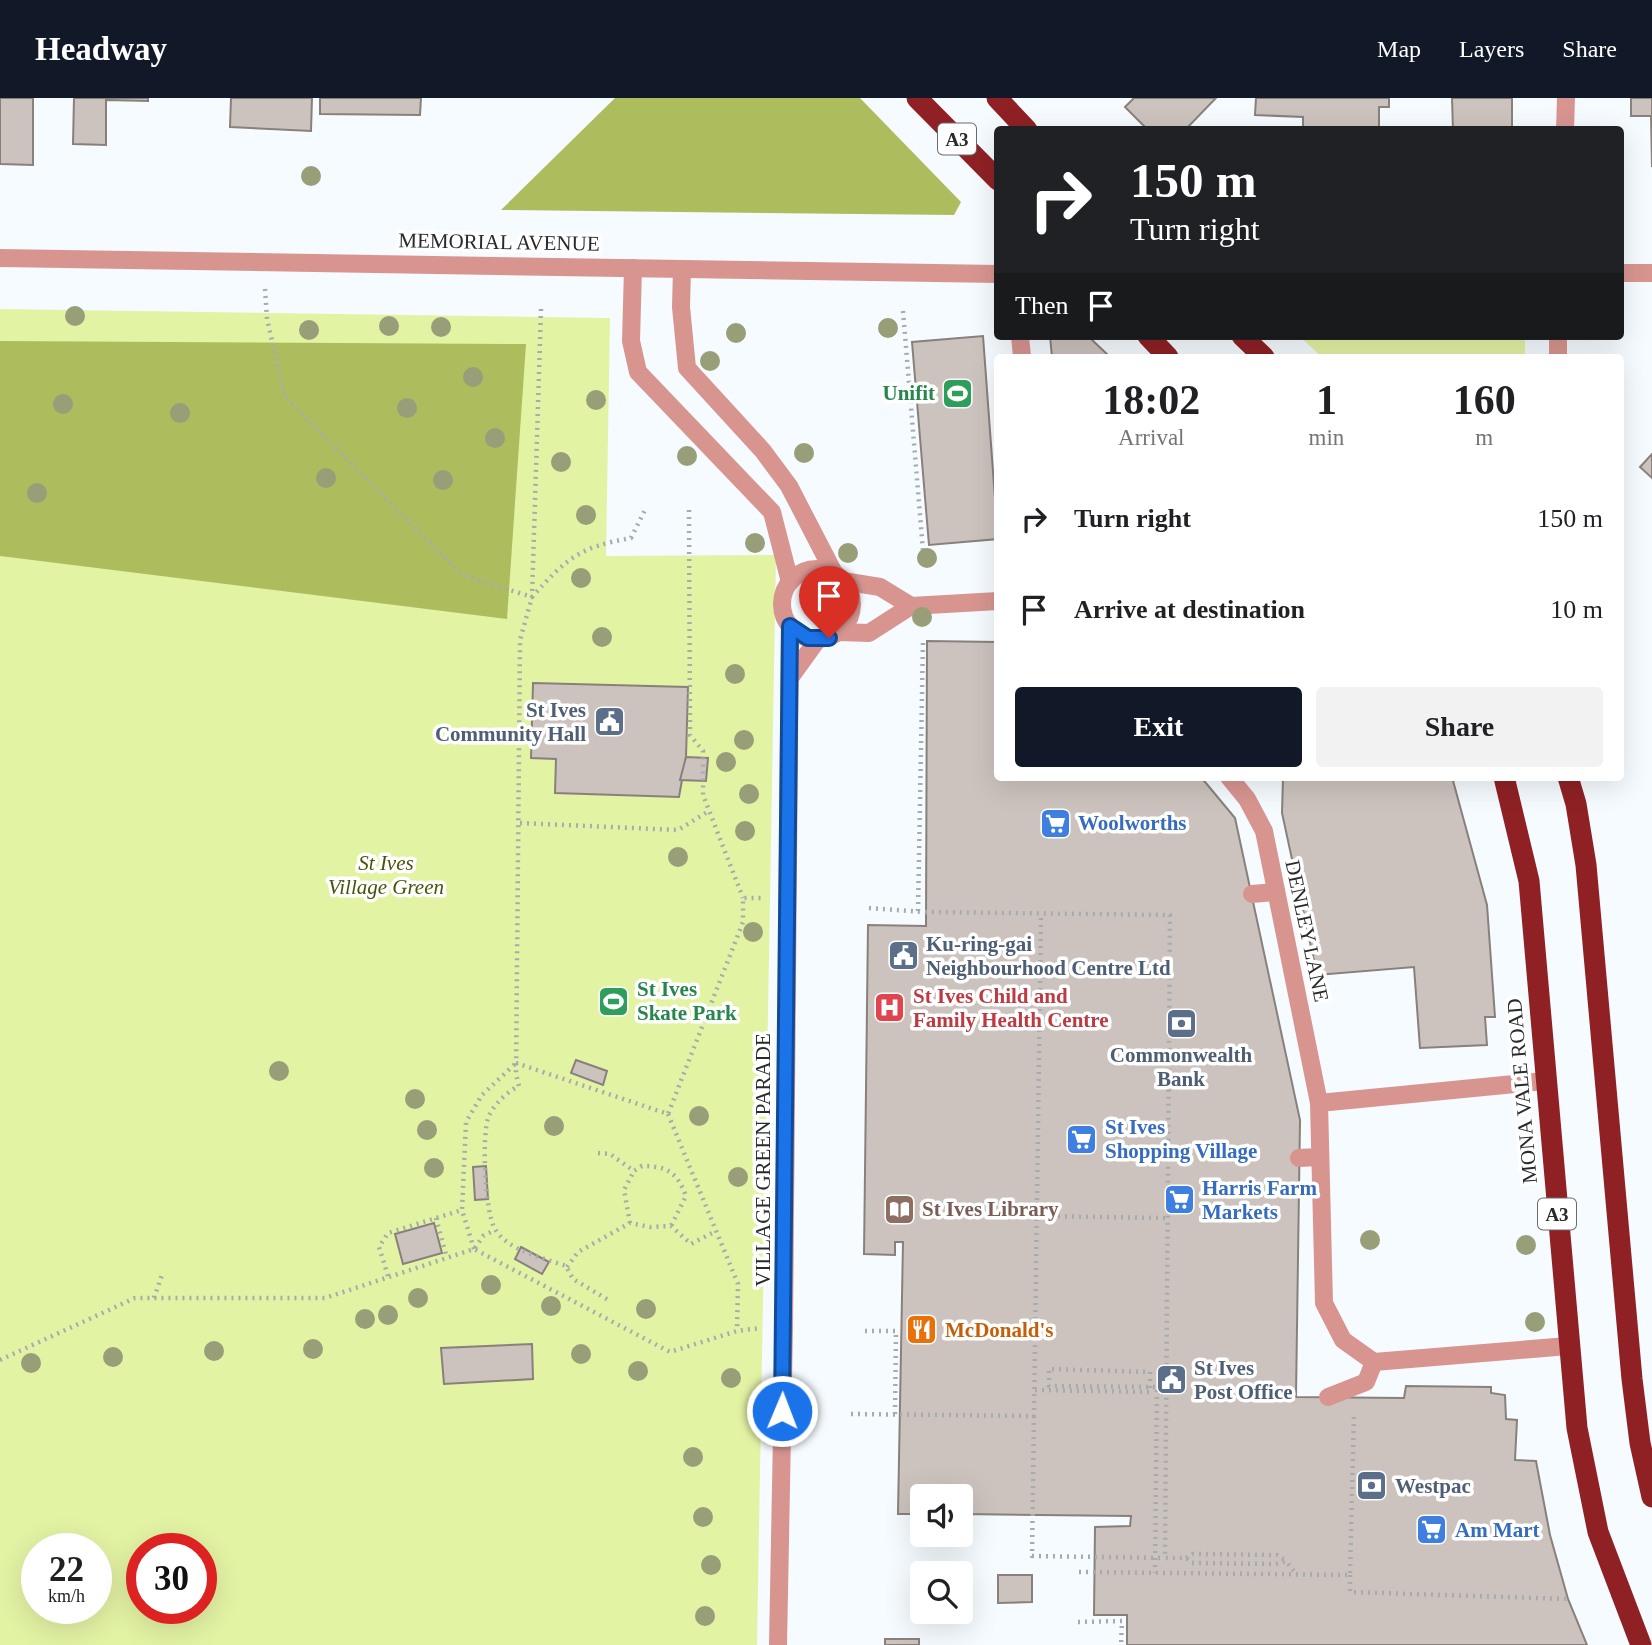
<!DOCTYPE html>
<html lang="en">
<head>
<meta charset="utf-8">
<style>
	:root { --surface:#fff; --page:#f2f2f2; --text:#202124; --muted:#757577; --accent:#111827 }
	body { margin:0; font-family:"Times New Roman",serif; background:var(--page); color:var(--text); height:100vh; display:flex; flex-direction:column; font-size:26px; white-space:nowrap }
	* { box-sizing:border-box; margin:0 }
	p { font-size:23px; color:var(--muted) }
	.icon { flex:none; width:38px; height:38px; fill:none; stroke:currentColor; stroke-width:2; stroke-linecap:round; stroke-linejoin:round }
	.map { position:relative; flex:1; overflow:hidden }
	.drawer { position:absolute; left:994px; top:256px; width:630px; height:427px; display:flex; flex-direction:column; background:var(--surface); border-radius:7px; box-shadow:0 7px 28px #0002 }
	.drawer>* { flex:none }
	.guide { position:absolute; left:994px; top:28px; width:630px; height:214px; border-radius:7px; box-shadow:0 7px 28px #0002; background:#202124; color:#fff; overflow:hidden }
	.controls { position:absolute; left:910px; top:1386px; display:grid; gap:14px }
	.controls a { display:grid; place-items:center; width:63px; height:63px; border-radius:7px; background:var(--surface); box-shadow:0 7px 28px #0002; font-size:35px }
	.speed { position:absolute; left:21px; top:1435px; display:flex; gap:14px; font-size:35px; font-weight:700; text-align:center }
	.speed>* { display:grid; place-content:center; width:91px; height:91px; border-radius:50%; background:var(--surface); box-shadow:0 7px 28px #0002; line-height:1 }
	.speed small { font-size:18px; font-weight:400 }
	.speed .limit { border:10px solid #d22; background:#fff; color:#111 }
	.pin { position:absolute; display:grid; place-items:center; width:60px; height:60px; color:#fff; margin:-72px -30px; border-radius:50% 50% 50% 0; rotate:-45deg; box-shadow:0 0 7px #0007 }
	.pin .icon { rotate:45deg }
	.me { position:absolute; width:77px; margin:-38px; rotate:1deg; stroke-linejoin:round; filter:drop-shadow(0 0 5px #0008) }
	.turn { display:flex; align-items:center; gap:24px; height:147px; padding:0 21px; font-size:32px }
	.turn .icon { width:91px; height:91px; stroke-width:2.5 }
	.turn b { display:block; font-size:49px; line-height:60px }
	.then { display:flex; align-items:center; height:66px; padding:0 21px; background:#0003; gap:14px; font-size:26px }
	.eta { display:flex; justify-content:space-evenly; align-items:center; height:119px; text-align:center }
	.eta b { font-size:42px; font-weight:700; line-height:49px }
	.action { display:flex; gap:14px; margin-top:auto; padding:14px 21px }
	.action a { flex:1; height:80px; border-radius:7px; background:var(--accent); color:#fff; font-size:28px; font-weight:700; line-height:80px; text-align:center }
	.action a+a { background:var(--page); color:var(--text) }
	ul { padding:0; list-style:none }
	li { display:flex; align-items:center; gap:21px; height:91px; padding:0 21px }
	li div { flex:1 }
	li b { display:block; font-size:26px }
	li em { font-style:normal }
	header { display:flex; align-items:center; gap:42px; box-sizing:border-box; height:98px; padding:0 35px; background:var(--accent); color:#fff }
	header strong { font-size:33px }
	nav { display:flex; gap:38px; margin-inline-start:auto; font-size:24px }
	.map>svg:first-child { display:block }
</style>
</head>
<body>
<header>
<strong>Headway</strong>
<nav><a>Map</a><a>Layers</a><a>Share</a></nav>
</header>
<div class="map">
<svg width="1652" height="1547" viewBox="0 0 1652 1547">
	<rect width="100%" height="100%" fill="#f6fbff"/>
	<g fill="#e3f3a4" fill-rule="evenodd">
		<path d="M0,211l610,9 -4,238 170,-1 -19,1090h-757zM37,1451h59v59h-59zM142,1451h59v59h-59z"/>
		<path d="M1299,238h226v21h-203z"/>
	</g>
	<g fill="#adbd5e">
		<path d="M615,0h245l101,104 -7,13 -453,-5z"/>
		<path d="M0,243l526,3 -19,275 -507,-63z"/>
	</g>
	<g fill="#ccc3be" stroke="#88807b" stroke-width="2">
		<path d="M0,0h33v67l-33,-1z"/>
		<path d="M74,0h74v3l-42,-1v45l-33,-1z"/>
		<path d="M231,0h81l-1,33 -81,-4z"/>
		<path d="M320,0h101l-1,17 -100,-1z"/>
		<path d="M1134,0h82l-31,32h-37l-23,-23z"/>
		<path d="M1256,0h133v9h-10v23h-76v-13l-48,-2z"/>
		<path d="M1452,0h60v32h-59z"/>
		<path d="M1631,0h21v69l-1,-51h-20z"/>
		<path d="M983,238l15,203 -69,6 -17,-203z"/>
		<path d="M1050,238h38l22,21h-58z"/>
		<path d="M1652,356v24l-12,-11z"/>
		<path d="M927,543l71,1v135h203l34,41 65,302 -4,277 108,1 2,-12 85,1v6l14,2 1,24 11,1 -2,40 21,1 14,74 18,64 19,46h-460v-30h-33l1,-88 35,-1 1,-10 -170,-2v-18h-39v18h-24l5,-272h-8v13l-31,-1 4,-329 58,1z"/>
		<path d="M533,585l155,4 -2,70 -7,40 -124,-4 1,-34 -25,-1z"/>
		<path d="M686,659l22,1 -2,23 -26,-1z"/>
		<path d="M1452,679l35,128 8,112h-10l2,28 -67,3 -6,-81 -97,8 -35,-162 1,-35z"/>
		<path d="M576,962l31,11 -4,14 -32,-12z"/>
		<path d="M486,1068l2,33 -13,1 -2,-33z"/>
		<path d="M434,1125l8,30 -39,11 -8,-30z"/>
		<path d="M521,1149l28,15 -7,12 -27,-15z"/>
		<path d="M532,1246l1,35 -89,5 -3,-36z"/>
		<path d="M998,1477h34v27l-34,1z"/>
		<rect x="885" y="1541" width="34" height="6"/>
	</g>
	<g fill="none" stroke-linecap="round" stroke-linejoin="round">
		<g stroke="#a7abae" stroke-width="4.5" stroke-dasharray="2 5" stroke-linecap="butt">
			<path d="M265,191l2,30 18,78 177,178 70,22c34,-38 47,-50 99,-59l14,-28"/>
			<path d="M541,211l-9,288 -12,43 -4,434 3,12c-12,6 -24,17 -30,30 -8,16 -4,98 6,113 13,22 49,29 71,37l7,13 37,22"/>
			<path d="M903,213l21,252"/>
			<path d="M689,412l1,225 13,16v44l40,103"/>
			<path d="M520,725l158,7 31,-19"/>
			<path d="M869,810l56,4 245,3 -5,643h21l6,5 84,1 10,-3 11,14"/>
			<path d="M918,813l5,-271"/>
			<path d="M516,965l152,51 75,-192v-24h20"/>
			<path d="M668,1016l70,170 -1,47"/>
			<path d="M598,1055l12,1 24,17 8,-5c25,0 35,6 44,30l-15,30"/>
			<path d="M1037,1118l130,2"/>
			<path d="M436,1120l11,40"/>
			<path d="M630,1125l-6,-33 10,-19"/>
			<path d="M475,1150l8,-12 12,-6"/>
			<path d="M474,1151l-12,-39 4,-88 16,-27 34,-32"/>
			<path d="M567,1169l11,-15 52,-29 20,4 21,-1 20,18 25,-13"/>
			<path d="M388,1178l-9,-29 9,-14 74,-23"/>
			<path d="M154,1200l9,-26"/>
			<path d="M865,1233h35"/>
			<path d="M0,1262l135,-62h190l149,-49 196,103 67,-21 23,-3"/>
			<path d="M1035,1292l115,2v-20l-101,-3v17l108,1 -2,186"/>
			<path d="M851,1316l183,2 7,-503"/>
			<path d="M895,1316l1,-82"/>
			<path d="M1034,1318l-2,140 133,2"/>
			<path d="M1186,1460l7,-4 84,1 8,5"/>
			<path d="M1079,1474l271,3 4,-162"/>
			<path d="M1350,1477v17l218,7"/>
			<path d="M1078,1524l44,-1 -1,24"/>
		</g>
		<g stroke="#d89590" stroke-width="18">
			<path d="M1565,32l1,-32"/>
			<path d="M0,160l998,16"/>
			<path d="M633,170l-2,73 7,31 134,140 18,70"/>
			<path d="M682,171l-1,38 6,61 76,83 26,35 45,87"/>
			<path d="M1620,175h32"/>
			<path d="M1020,238l2,21"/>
			<path d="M1558,259v-21"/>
			<circle cx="817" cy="506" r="35"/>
			<path d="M843,483l37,6 31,19"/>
			<path d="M839,534l30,1 42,-27 87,-5"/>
			<path d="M792,577l26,-36"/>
			<path d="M1229,679l18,22 17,32 55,272 226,-22"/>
			<path d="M1252,796l24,-2"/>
			<path d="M1319,1005l5,200 19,37 31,22"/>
			<path d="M1299,1060l20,-1"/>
			<path d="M1374,1264l194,-16"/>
			<path d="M1328,1299l38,-15 8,-20"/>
			<path d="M778,1547l6,-316 6,-703"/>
		</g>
		<g stroke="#8f2125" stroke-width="21">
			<path d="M917,0l81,82"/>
			<path d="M997,0l30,32"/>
			<path d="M1148,238l20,21"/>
			<path d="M1242,238l22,21"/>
			<path d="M1504,679l25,104 48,547 21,104 43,113"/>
			<path d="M1568,679l8,27 10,61 46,514 8,64 12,54"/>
		</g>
	</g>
	<g fill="#979e78">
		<circle cx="311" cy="78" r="10"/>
		<circle cx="75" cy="218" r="10"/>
		<circle cx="389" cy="228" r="10"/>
		<circle cx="441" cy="229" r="10"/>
		<circle cx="888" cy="230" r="10"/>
		<circle cx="309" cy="232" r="10"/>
		<circle cx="736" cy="235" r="10"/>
		<circle cx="710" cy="263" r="10"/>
		<circle cx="473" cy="279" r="10"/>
		<circle cx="596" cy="302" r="10"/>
		<circle cx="63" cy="306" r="10"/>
		<circle cx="407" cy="310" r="10"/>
		<circle cx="180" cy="315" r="10"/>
		<circle cx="495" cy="340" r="10"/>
		<circle cx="804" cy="355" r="10"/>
		<circle cx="687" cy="358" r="10"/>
		<circle cx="561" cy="364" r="10"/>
		<circle cx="326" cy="380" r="10"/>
		<circle cx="443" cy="382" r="10"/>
		<circle cx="37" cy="395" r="10"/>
		<circle cx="586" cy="417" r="10"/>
		<circle cx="755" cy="445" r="10"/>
		<circle cx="848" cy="455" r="10"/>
		<circle cx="927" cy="460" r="10"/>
		<circle cx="581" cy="480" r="10"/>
		<circle cx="922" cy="519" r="10"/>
		<circle cx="602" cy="539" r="10"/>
		<circle cx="735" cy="576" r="10"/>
		<circle cx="744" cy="642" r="10"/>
		<circle cx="726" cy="664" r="10"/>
		<circle cx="749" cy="696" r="10"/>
		<circle cx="745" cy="733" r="10"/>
		<circle cx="678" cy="759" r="10"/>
		<circle cx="753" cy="834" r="10"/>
		<circle cx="279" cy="973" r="10"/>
		<circle cx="415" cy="1001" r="10"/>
		<circle cx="699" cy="1018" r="10"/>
		<circle cx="554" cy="1028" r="10"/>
		<circle cx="427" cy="1032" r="10"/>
		<circle cx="434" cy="1070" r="10"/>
		<circle cx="738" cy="1079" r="10"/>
		<circle cx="1370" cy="1142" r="10"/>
		<circle cx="1526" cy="1147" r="10"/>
		<circle cx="491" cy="1187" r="10"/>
		<circle cx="418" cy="1200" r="10"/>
		<circle cx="551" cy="1208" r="10"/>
		<circle cx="646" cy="1211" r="10"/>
		<circle cx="388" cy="1217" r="10"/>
		<circle cx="365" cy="1221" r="10"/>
		<circle cx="1535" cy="1224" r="10"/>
		<circle cx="313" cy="1251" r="10"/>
		<circle cx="214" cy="1253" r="10"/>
		<circle cx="581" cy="1256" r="10"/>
		<circle cx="113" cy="1259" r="10"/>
		<circle cx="31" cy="1265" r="10"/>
		<circle cx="638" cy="1273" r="10"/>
		<circle cx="731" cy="1280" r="10"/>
		<circle cx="693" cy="1359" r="10"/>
		<circle cx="703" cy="1419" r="10"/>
		<circle cx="711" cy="1467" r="10"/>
		<circle cx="705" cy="1518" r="10"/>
	</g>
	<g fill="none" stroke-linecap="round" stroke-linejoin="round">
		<defs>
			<path id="route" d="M782,1313l8,-785 18,12h21"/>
		</defs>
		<use href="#route" stroke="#114b97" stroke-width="18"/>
		<use href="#route" stroke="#1a73e8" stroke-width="12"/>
	</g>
	<defs>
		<symbol id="stadium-square" viewBox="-11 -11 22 22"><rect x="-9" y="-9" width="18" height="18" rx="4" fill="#2e9e5b" stroke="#fff"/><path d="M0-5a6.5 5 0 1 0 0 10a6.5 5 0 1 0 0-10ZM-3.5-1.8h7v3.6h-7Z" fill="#fff"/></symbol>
		<symbol id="civic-square" viewBox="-11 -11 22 22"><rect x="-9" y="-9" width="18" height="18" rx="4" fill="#5c6f8a" stroke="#fff"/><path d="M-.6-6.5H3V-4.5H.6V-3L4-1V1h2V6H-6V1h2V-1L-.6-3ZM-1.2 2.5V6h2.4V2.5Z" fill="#fff"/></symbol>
		<symbol id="supermarket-square" viewBox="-11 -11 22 22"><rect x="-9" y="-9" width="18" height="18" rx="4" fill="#3f7fe0" stroke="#fff"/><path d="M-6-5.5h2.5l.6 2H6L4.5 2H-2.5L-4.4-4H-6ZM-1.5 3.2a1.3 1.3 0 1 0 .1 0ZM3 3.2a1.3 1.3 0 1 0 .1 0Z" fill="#fff"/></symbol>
		<symbol id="hospital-square" viewBox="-11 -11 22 22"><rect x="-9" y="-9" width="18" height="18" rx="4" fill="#e0444e" stroke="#fff"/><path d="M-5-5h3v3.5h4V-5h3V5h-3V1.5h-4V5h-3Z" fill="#fff"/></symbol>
		<symbol id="bank-square" viewBox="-11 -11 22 22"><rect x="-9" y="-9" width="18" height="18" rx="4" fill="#5c6f8a" stroke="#fff"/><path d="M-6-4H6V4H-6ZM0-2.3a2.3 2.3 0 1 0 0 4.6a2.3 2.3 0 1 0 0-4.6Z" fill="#fff"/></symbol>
		<symbol id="library-square" viewBox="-11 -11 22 22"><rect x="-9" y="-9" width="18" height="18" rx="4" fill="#8d6e63" stroke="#fff"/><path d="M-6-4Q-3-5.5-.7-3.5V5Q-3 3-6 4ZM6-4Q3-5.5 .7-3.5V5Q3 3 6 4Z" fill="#fff"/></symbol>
		<symbol id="restaurant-square" viewBox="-11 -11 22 22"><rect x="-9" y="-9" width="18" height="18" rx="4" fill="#e8710a" stroke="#fff"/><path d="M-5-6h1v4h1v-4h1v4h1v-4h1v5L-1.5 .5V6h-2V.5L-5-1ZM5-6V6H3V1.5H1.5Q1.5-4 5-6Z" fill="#fff"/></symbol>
	</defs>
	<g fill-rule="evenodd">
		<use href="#stadium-square" x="940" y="278" width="35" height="35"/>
		<use href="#civic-square" x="592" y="606" width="35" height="35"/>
		<use href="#supermarket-square" x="1038" y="708" width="35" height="35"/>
		<use href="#civic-square" x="886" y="840" width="35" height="35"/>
		<use href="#stadium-square" x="596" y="886" width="35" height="35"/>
		<use href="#hospital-square" x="872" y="892" width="35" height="35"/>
		<use href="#bank-square" x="1164" y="908" width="35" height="35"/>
		<use href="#supermarket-square" x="1064" y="1024" width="35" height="35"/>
		<use href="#supermarket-square" x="1162" y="1084" width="35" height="35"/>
		<use href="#library-square" x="882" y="1094" width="35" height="35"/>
		<use href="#restaurant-square" x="904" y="1214" width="35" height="35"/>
		<use href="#civic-square" x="1154" y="1264" width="35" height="35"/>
		<use href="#bank-square" x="1354" y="1370" width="35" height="35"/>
		<use href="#supermarket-square" x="1414" y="1414" width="35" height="35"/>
	</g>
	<g text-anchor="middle" stroke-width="7" stroke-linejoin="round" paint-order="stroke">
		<g fill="#fff" stroke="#686b6c" stroke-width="2">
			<rect x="938" y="25.5" width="38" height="31" rx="5"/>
			<rect x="1538" y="1100.5" width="38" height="31" rx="5"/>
		</g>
		<g font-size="19" font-weight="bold" fill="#282b2d">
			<text x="957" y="48">A3</text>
			<text x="1557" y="1123">A3</text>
		</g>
		<g font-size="21" fill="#282b2d" stroke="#fff">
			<text transform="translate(499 144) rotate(1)" y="7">MEMORIAL AVENUE</text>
			<text transform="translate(1307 833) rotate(78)" y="7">DENLEY LANE</text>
			<text transform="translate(1522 993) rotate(-95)" y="7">MONA VALE ROAD</text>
			<text transform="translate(763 1062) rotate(-90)" y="7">VILLAGE GREEN PARADE</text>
		</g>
		<g font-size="21" font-weight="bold" fill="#27864d" stroke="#fff" text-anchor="end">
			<text x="935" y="302">Unifit</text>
			<text x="637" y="898" text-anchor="start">St Ives<tspan x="637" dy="24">Skate Park</tspan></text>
		</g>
		<g font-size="21" font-weight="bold" fill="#4e5e75" stroke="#fff" text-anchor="start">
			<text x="586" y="619" text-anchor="end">St Ives<tspan x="586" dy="24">Community Hall</tspan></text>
			<text x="926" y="853">Ku-ring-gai<tspan x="926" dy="24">Neighbourhood Centre Ltd</tspan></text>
			<text x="1181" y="964" text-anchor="middle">Commonwealth<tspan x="1181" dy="24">Bank</tspan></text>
			<text x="1194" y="1277">St Ives<tspan x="1194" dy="24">Post Office</tspan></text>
			<text x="1395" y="1395">Westpac</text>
		</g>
		<g font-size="21" font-weight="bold" fill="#366cbe" stroke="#fff" text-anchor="start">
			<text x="1078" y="732">Woolworths</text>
			<text x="1105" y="1036">St Ives<tspan x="1105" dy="24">Shopping Village</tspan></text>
			<text x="1202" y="1097">Harris Farm<tspan x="1202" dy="24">Markets</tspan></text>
			<text x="1455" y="1439">Am Mart</text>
		</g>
		<g font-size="21" font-style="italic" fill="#49520a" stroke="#fff">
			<text x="386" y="772">St Ives<tspan x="386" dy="24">Village Green</tspan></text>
		</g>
		<g font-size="21" font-weight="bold" fill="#be3a42" stroke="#fff" text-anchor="start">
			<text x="913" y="905">St Ives Child and<tspan x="913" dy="24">Family Health Centre</tspan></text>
		</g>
		<g font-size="21" font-weight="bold" fill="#785e54" stroke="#fff" text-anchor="start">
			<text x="922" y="1118">St Ives Library</text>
		</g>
		<g font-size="21" font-weight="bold" fill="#c56008" stroke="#fff" text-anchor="start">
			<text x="945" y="1239">McDonald's</text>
		</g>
	</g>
</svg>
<div class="controls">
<a><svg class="icon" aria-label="sound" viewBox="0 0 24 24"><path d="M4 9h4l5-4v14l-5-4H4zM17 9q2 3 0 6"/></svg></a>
<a><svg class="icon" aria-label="search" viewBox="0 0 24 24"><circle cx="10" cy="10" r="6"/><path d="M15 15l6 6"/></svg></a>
</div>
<div class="speed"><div>22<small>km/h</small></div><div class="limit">30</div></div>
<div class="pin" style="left:829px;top:540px;background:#d93025"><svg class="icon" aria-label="arrive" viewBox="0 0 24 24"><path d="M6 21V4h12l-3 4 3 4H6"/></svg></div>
<svg class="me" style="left:782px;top:1313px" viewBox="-20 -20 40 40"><circle r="17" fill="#1a73e8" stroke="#fff" stroke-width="3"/><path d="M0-11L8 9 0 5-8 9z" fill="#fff"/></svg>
<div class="guide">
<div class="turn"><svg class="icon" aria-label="right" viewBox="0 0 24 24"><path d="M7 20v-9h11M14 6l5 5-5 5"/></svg><div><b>150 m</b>Turn right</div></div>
<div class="then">Then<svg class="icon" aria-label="arrive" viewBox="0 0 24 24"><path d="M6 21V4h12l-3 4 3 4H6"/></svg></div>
</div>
<section class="drawer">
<div class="eta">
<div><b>18:02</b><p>Arrival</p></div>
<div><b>1</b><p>min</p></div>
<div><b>160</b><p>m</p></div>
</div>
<ul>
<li><svg class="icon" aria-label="right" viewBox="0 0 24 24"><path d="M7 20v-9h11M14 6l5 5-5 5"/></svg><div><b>Turn right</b></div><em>150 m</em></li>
<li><svg class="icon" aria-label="arrive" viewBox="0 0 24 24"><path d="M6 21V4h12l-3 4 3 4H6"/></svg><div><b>Arrive at destination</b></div><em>10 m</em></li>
</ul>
<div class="action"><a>Exit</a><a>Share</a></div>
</section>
</div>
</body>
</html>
